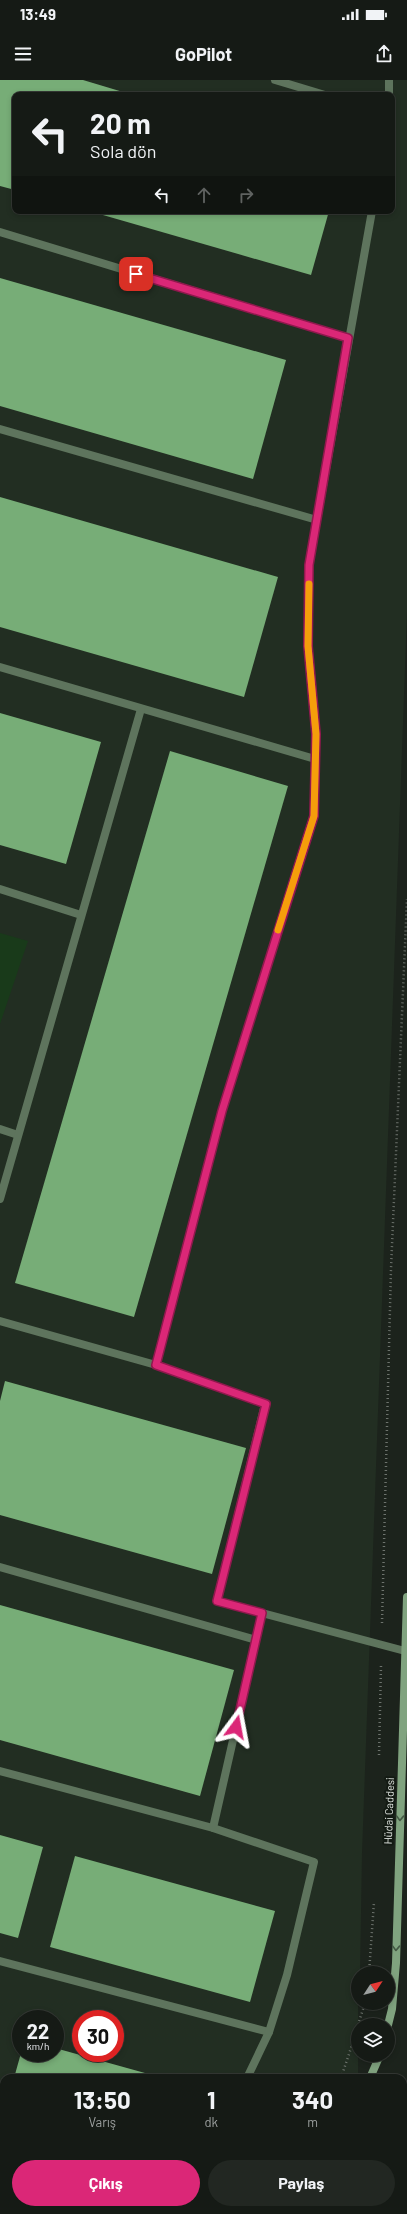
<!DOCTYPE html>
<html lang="tr">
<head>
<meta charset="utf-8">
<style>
	:root { --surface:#151a15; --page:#222722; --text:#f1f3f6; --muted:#9da1a0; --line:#343834; --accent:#db2777 }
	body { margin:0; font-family:Barlow,sans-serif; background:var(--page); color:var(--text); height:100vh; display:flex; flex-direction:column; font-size:15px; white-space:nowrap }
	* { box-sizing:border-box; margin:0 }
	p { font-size:13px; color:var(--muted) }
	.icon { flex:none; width:22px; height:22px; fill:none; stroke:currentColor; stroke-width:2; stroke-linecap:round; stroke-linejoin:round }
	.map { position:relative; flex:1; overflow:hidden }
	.details { position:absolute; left:0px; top:1994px; width:407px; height:140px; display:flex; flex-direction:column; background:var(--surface); border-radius:12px 12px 0 0; box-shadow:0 2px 6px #0003,0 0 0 1px var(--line) }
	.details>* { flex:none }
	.hud { position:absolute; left:12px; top:12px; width:383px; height:122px; border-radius:8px; box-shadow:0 2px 6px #0003,0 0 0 1px var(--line); background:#151a15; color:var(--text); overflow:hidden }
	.needle { width:26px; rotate:54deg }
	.tools { position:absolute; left:351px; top:1886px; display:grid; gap:8px }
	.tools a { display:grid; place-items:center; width:44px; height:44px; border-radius:50%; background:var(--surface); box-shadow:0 2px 6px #0003,0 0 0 1px var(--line); font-size:20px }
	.speed { position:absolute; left:12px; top:1930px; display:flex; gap:8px; font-size:20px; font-weight:700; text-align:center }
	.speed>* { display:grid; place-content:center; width:52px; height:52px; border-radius:50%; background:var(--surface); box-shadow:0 2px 6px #0003,0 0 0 1px var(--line); line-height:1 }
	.speed small { font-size:10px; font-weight:400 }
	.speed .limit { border:6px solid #d22; background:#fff; color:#111 }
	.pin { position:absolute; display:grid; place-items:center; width:34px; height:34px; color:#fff; margin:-17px; border-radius:8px; box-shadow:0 2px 6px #0006 }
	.me { position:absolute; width:44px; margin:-22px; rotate:13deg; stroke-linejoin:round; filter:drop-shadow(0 0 3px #0008) }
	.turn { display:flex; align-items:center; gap:14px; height:84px; padding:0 12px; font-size:18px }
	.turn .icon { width:52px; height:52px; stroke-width:2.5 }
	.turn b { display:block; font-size:28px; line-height:34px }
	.lanes { display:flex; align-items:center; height:38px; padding:0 12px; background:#0003; justify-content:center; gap:20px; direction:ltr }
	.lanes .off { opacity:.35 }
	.eta { display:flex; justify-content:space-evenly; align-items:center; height:68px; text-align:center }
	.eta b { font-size:24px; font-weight:700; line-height:28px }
	.button { display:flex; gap:8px; margin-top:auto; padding:8px 12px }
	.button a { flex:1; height:46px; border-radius:24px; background:var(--accent); color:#fff; font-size:16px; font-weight:700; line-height:46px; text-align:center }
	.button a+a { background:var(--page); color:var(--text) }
	.status { display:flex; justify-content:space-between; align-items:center; height:28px; padding:0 20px; background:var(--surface); direction:ltr }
	.status svg { height:11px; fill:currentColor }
	header { display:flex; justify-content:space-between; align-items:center; height:52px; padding:0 12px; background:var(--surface); font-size:18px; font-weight:700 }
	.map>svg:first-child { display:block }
</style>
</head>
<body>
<div class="status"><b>13:49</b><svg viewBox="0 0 49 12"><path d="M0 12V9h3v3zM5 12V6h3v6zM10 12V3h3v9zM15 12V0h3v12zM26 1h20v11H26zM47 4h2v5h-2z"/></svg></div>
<header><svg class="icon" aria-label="menu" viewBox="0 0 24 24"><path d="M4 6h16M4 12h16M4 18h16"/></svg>GoPilot<svg class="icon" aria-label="share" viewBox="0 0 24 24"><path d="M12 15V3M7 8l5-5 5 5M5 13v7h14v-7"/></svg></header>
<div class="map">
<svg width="407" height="2134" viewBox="0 0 407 2134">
	<rect width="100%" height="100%" fill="#1c231c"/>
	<path fill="#222e22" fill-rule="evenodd" d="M0,0h407v532l-45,1241 -2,120h-2v105h-354v132h351v4h-355zM15,15h377v116h-377zM21,1939h34v34h-34zM81,1939h34v34h-34z"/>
	<path fill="#193a1a" d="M0,853l28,8 -28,83z"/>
	<g fill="#77ad77">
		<path d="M0,0h83l50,15h-118v95l-15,-4z"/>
		<path d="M89,131h240l-18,64z"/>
		<path d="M0,198l286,82 -33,119 -253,-73z"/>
		<path d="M0,417l278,80 -34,120 -244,-70z"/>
		<path d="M0,633l101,29 -35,122 -66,-19z"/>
		<path d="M170,671l118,35 -154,531 -119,-34z"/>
		<path d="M5,1301l241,67 -34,126 -212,-59v-114z"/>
		<path d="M0,1525l234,65 -34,126 -200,-56z"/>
		<path d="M0,1755l43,12 -25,91 -18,-5z"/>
		<path d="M75,1776l200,55 -25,91 -200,-55z"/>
		<path d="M55,1968l108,30h-149l7,-25h34z"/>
		<path d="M4,2038v14l-4,-1z"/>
	</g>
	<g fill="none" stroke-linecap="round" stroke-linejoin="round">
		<g stroke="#6d736d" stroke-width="2.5" stroke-dasharray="1 3" stroke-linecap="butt">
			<path d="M382,1543l9,-354 16,-370"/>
			<path d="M379,1675l2,-89"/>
			<path d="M369,1893l5,-71"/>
			<path d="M358,1945l7,-22"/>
			<path d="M341,1998l17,-51"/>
			<path d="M199,2134l5,-4"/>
		</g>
		<g stroke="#5e745d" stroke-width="8">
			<path d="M275,0l50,15"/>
			<path d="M389,15v-15"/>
			<path d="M372,131l-63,354 -1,81 8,88 -2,81 -92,296 -66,254 109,39 -48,197 188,50"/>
			<path d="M0,152l348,106"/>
			<path d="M0,349l317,91"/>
			<path d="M0,587l315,92"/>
			<path d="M0,809l81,26"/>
			<path d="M0,1049l18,6"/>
			<path d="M0,1119l141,-490"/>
			<path d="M0,1241l156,44"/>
			<path d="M0,1487l256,73"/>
			<path d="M0,1691l213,57"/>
			<path d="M0,1881l269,71"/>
			<path d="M247,1998l22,-46 18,-57 27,-113 -101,-34 49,-215"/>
			<path d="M0,2101l4,1"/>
			<path d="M103,2130l14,4"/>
			<path d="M140,2134l6,-4"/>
		</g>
		<g stroke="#80a37f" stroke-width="8">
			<path d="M388,1945l4,-16 4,-46 11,-366"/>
			<path d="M370,1998l10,-23"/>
			<path d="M283,2134l3,-4"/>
		</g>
	</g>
	<defs><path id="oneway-chevron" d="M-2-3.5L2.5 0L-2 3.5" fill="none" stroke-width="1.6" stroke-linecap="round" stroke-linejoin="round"/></defs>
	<g stroke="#445844">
		<use href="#oneway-chevron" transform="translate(400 1738) rotate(92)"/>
		<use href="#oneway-chevron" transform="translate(396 1868) rotate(92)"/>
	</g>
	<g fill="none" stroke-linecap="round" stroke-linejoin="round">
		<defs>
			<path id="route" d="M136,194l212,64 -39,227 -1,81 8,88 -2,82 -92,295 -66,254 110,39 -49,197 45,12 -26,114"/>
		</defs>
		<use href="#route" stroke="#8e194d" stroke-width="10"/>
		<use href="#route" stroke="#db2777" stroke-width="7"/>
		<path stroke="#f59e0b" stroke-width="7" d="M278,850l36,-114 2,-82 -8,-88 1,-62"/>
	</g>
	<g text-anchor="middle" stroke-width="4" stroke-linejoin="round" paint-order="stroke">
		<g font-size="11" fill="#e0e5e0" stroke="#131a13">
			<text transform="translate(389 1731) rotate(-88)" y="4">Hüdai Caddesi</text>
		</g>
	</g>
</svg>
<div class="tools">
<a><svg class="needle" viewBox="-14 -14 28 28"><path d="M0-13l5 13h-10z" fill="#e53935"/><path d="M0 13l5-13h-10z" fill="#9da1a0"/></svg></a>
<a><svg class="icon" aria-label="layers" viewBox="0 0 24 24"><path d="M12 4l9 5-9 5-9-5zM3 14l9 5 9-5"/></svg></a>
</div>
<div class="speed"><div>22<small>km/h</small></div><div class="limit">30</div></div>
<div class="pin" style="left:136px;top:194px;background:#d93025"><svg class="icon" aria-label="arrive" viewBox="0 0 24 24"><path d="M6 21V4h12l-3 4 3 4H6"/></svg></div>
<svg class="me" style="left:236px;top:1647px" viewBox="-20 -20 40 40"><path d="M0-17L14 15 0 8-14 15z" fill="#db2777" stroke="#fff" stroke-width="4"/></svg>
<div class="hud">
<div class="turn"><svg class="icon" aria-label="left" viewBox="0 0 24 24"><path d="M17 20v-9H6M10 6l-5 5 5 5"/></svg><div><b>20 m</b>Sola dön</div></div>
<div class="lanes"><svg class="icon" aria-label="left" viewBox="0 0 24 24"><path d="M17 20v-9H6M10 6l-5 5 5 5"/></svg><svg class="icon off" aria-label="ahead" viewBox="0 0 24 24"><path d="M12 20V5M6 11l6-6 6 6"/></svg><svg class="icon off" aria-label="right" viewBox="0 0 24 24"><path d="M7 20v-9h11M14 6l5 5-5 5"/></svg></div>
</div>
<section class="details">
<div class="eta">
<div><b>13:50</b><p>Varış</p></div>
<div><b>1</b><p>dk</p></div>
<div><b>340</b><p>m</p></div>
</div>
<div class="button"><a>Çıkış</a><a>Paylaş</a></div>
</section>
</div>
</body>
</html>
